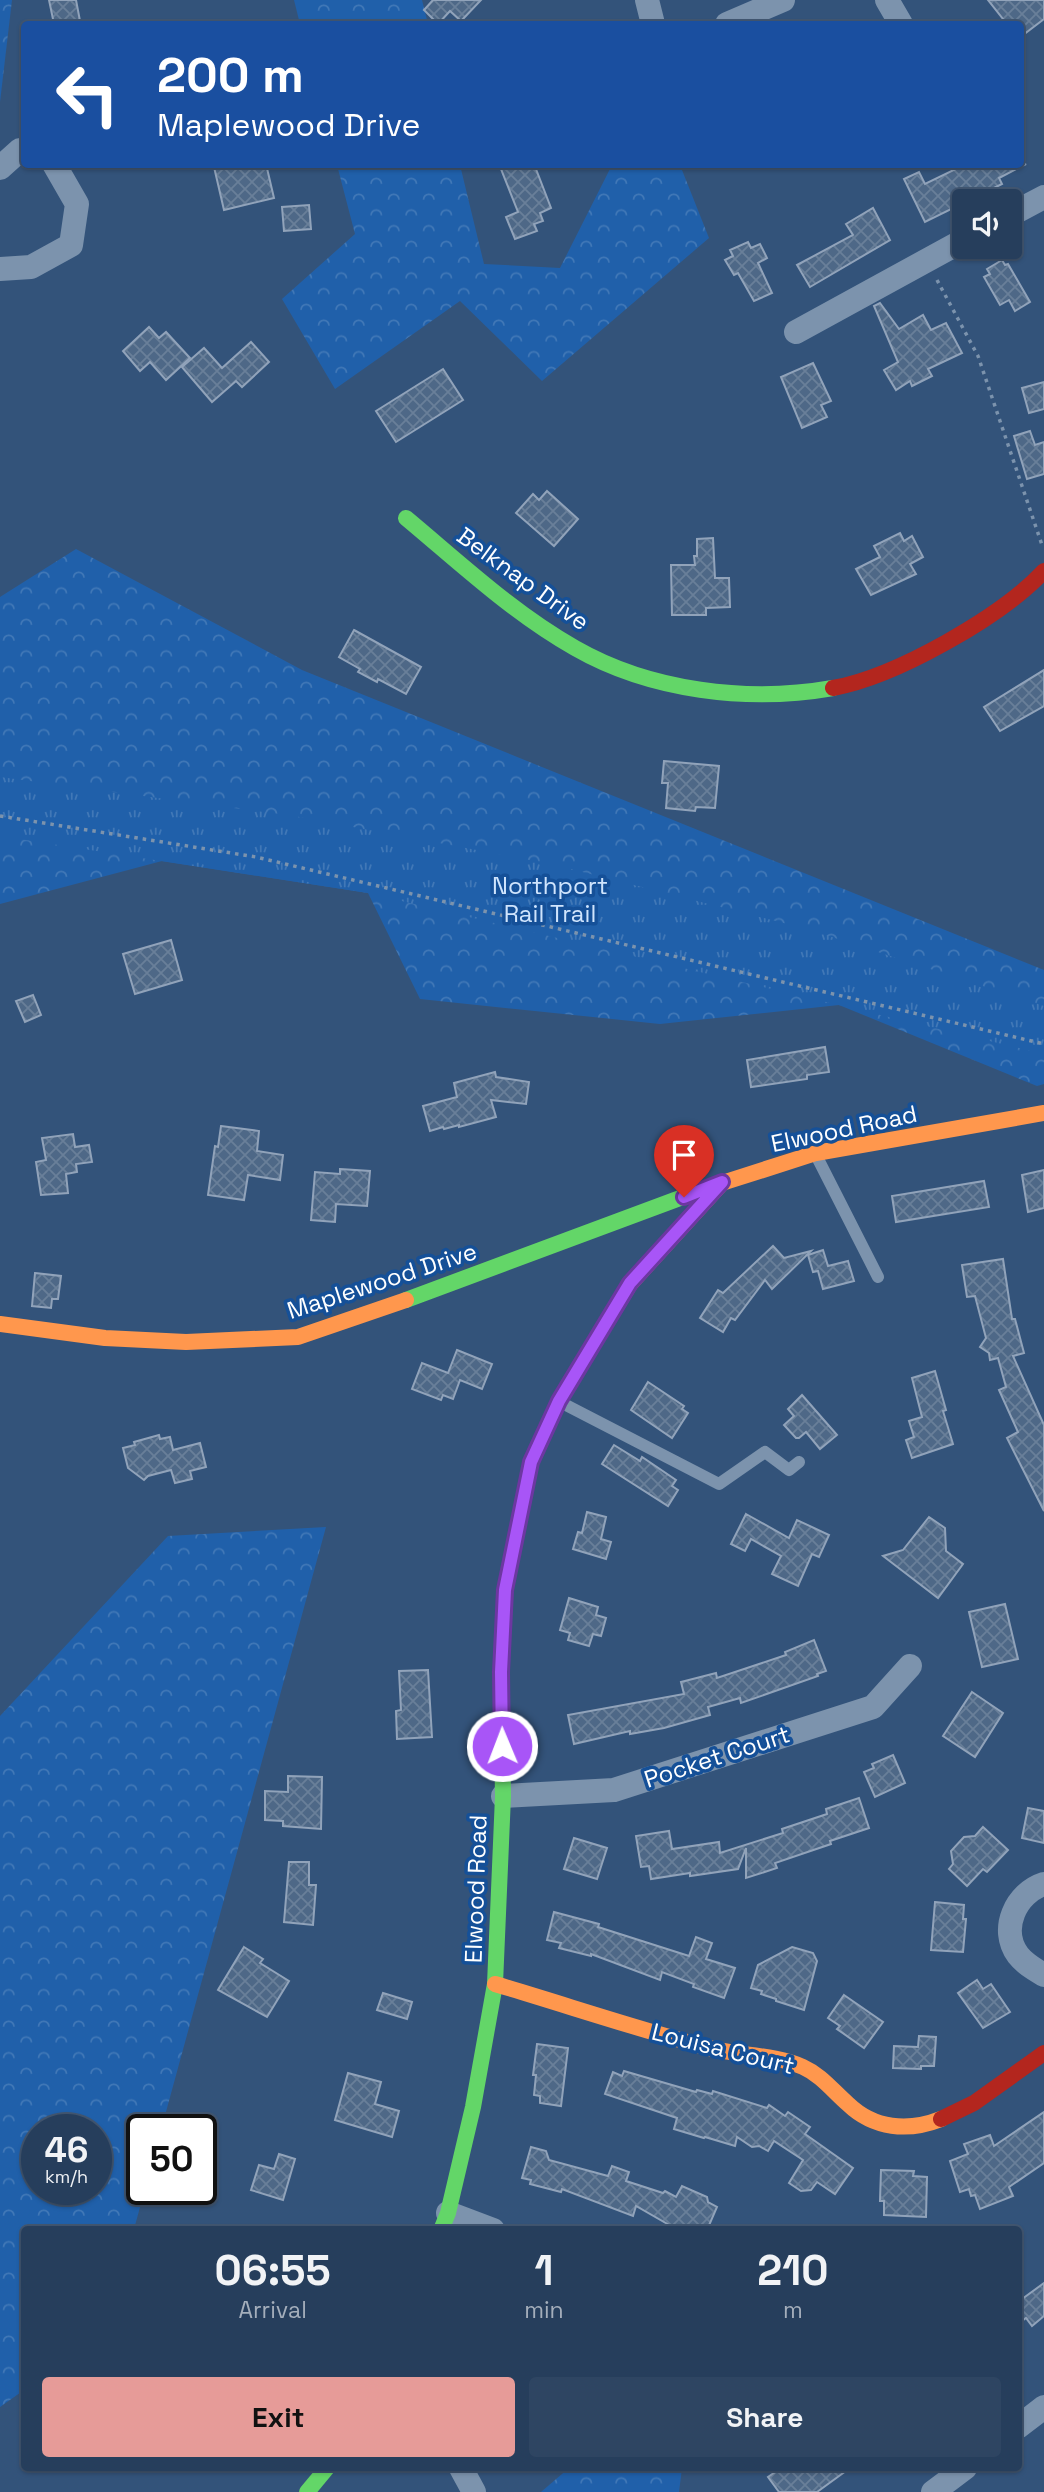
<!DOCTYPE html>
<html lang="en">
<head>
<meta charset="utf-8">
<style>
	:root { --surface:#263e5c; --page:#2e4562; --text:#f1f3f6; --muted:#a4aebb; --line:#425772; --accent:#e69b98 }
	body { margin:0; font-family:"Space Grotesk",sans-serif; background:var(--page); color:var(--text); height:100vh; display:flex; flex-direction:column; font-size:26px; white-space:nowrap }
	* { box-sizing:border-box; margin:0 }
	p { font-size:23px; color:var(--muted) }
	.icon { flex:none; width:38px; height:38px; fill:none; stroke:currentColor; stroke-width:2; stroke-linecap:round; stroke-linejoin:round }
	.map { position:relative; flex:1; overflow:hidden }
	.drawer { position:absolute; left:21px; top:2226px; width:1001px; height:245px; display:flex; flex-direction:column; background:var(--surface); border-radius:7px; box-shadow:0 2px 5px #0004,0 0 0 2px var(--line) }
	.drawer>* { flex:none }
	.banner { position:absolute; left:21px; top:21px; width:1003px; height:147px; border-radius:7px; box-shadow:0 2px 5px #0004,0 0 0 2px var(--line); background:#1a4fa0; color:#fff; overflow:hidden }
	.controls { position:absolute; left:952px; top:189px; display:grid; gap:14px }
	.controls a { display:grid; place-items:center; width:70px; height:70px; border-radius:7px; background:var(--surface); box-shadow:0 2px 5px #0004,0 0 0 2px var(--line); font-size:35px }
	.speed { position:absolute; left:21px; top:2114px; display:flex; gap:14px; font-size:35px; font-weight:700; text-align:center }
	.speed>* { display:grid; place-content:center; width:91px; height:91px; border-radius:50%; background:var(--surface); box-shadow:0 2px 5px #0004,0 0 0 2px var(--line); line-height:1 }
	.speed small { font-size:18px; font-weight:400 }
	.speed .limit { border:4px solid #111; border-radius:10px; background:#fff; color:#111 }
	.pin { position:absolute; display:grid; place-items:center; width:60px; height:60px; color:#fff; margin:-72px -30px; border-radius:50% 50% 50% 0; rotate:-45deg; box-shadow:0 0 7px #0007 }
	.pin .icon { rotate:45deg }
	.me { position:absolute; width:77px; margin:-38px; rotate:359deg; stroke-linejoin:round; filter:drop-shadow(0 0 5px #0008) }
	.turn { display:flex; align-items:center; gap:24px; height:147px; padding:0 21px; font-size:32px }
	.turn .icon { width:91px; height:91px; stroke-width:2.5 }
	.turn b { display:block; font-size:49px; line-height:60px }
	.eta { display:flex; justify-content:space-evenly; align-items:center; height:119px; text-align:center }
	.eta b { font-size:42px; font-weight:700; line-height:49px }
	.button { display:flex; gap:14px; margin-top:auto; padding:14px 21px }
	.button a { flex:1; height:80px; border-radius:7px; background:var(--accent); color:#111; font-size:28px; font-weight:700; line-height:80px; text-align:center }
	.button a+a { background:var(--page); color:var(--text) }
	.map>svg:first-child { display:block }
</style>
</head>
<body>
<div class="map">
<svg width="1044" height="2492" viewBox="0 0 1044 2492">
	<defs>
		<pattern id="forest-crowns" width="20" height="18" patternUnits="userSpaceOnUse" patternTransform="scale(1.75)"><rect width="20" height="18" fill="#2060aa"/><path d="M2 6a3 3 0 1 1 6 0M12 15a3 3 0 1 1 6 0" fill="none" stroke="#4178b7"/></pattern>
		<pattern id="park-tufts" width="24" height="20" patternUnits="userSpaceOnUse" patternTransform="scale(1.75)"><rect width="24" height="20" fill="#2060aa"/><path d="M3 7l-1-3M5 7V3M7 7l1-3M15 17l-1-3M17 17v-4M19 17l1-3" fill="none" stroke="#4178b7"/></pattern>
		<pattern id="building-cross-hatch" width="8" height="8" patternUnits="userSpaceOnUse" patternTransform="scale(1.75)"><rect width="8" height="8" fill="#4e6887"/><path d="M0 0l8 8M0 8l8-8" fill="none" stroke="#697f99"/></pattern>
	</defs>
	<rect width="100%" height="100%" fill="#33537a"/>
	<g fill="url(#forest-crowns)" fill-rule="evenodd">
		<path d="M0,0h12l-12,102z"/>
		<path d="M294,0h128l6,24h-128z"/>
		<path d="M337,165h123l24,99 76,4 52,-103h68l29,73 -167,143 -82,-80 -125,88 -53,-90 73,-65z"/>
		<path d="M76,549l226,121 742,300v114l-7,2 -198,-81 -179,19 -240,-25 -52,-106 -206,-32 -162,43v-307z"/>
		<path d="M326,1527l-165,603h-19v59h3l-11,40 -110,1v160l-24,17v-691l168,-180zM37,2130h59v59h-59z"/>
		<path d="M569,2468h113l-3,24h-138z"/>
	</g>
	<path fill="url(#park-tufts)" d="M0,777l294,39 257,48 256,65 237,77v48l-676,-161 -368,-57z"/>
	<g fill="url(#building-cross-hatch)" stroke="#91a3ba" stroke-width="2">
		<path d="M49,0h27l4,21 -26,3z"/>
		<path d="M433,0h48l-20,21 -11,-10 -12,13 -14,-14z"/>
		<path d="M988,0h56v19l-21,16 -3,-11h-13z"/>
		<path d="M225,164h41l8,34 -50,12 -10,-43z"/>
		<path d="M499,164h35l17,44 -11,5 3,8 -9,3 3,7 -22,8 -9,-22 12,-5z"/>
		<path d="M966,164h60l-27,14 3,6 -77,38 -21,-43 15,-7 6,12z"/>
		<path d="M309,205l2,24 -27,2 -2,-24z"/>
		<path d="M873,208l17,32 -80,47 -13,-22 56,-30 -7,-11z"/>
		<path d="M748,242l3,6 9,-4 7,14 -9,5 14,30 -18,8 -16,-28 -4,2 -9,-15 8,-4 -3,-6z"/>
		<path d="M1002,260l3,5 3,-1 22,38 -15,9 -6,-11 -9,5 -16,-28 6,-3 -3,-5z"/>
		<path d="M880,303l19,26 24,-14 8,15 15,-7 16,30 -34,16 4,7 -20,10 -2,-5 -14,9 -12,-20 14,-8 -24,-56z"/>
		<path d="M149,327l10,11 7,-6 24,26 -24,22 -16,-18 -10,9 -17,-20z"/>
		<path d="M251,342l18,20 -27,25 -6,-6 -24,21 -30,-35 22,-19 18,20z"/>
		<path d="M813,363l18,38 -10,4 6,12 -25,11 -21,-51z"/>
		<path d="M443,369l20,31 -67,42 -20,-31z"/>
		<path d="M1044,382v27l-15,4 -7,-25z"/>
		<path d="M1030,431l5,14 9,-3v32l-17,5 -13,-43z"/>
		<path d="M547,491l31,28 -24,27 -38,-33 17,-19 6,6z"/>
		<path d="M900,533l4,8 8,-5 11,21 -13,7 6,10 -45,21 -15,-26 24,-12 -6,-11z"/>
		<path d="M713,538l2,40h14l1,29 -24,1v7h-34l-1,-50h24l-1,-9h3v-17z"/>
		<path d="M354,630l67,37 -15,27 -28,-15 -1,3 -19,-10 2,-3 -21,-12z"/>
		<path d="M1044,670v36l-44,25 -16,-24z"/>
		<path d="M664,761l55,5 -4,42 -19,-1 -1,4 -29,-3 2,-25h-6z"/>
		<path d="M171,940l11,40 -47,14 -12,-40z"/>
		<path d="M33,995l8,20 -16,7 -9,-21z"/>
		<path d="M825,1047l4,25 -22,3v4l-56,8 -4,-27z"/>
		<path d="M495,1072l1,5 33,5 -3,22 -35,-4 5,17 -37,10v-2l-15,4 -1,-2 -13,4 -7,-25 34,-9 -3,-14z"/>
		<path d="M221,1126l38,5 -2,20 26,4 -3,25 -32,-5 -4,25 -36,-5 7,-49 3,1z"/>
		<path d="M73,1134l2,13 14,-2 3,17 -16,2 1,8 -11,2 2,19 -27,2 -5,-33 10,-2 -4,-22z"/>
		<path d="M340,1169l30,2 -3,35 -31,-2 -1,18 -24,-2 4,-48 25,2z"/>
		<path d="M1044,1170v38l-16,4 -6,-37z"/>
		<path d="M984,1181l5,26 -93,15 -4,-26z"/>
		<path d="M773,1246l11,12 27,-7 -39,38 -7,-9 -30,40 -4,-2 -8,14 -23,-14 18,-28 5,3z"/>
		<path d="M823,1250l5,16 20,-5 6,20 -31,8 -5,-18 -5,1 -5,-17z"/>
		<path d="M1003,1259l9,60h3l9,34 -11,3 31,69v86l-37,-73 11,-6 -19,-42 7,-3 -8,-29 -8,2 -1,-7 -9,-6 6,-9 -11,-42 -8,1 -5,-32z"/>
		<path d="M35,1273l26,3 -3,23h-6l-1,9 -19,-2z"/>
		<path d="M457,1350l35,14 -10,25 -22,-9 -7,19 -10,-4 -2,5 -29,-11 10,-26 26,10z"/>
		<path d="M935,1371l11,39 -3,1 10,33 -41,14 -6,-18 8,-3 -5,-16 13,-4 -10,-39z"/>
		<path d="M648,1382l36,24 -2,3 6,4 -16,25 -41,-28z"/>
		<path d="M802,1395l35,40 -17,14 -14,-17 -7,6h-3l-12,-13 10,-9 -6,-7z"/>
		<path d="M159,1435l1,4 10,-2 3,13 27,-7 6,24 -16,4 2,8 -17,4 -4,-13 -23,6 -4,4 -16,-12 -5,-20 12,-3 -1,-3z"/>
		<path d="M614,1445l26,16 2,-4 34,23 -4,6 6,4 -10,16 -66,-42z"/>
		<path d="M587,1512l19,5 -5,22 10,3 -5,17 -33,-10 5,-17 4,1z"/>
		<path d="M746,1514l43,24 8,-18 32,15 -10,22 -7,-3 -14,32 -26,-12 9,-18 -30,-17 -6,12 -14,-7z"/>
		<path d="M929,1517l16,11 1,23 17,13 -25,34 -55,-42 20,-6z"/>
		<path d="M569,1598l29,9 -2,8 10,3 -5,18 -8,-2 -4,12 -21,-6 2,-7 -10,-3z"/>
		<path d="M1005,1604l13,55 -36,8 -13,-55z"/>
		<path d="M814,1640l12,31 -9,3 1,2 -77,27 -1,-5 -32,9 2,8 -46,13 -34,6v-3l-56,13 -6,-29 116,-21 -3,-12 35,-9 1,5 69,-23 -1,-3z"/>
		<path d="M428,1670l4,67 -35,2 -1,-28 5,-1 -2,-39z"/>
		<path d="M972,1692l31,21 -28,44 -32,-21z"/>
		<path d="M893,1755l12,28 -30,14 -11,-25 10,-4 -2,-4z"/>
		<path d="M288,1776l34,1 -1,52 -38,-3v-5l-18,-1v-29l23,1z"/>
		<path d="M859,1798l10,30 -39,13 1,3 -56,19 2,5 -31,10v-30l-8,21 -48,7v-3l-39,6 -2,-13 -8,1 -5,-31 33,-5 3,18 47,-7 1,11 63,-20 -1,-4 45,-15 -1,-5z"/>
		<path d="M1028,1808l16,3v32l-22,-5z"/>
		<path d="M983,1827l25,23 -21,22 -4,-3 -16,17 -18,-17 4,-5 -2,-13 13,-14 11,-1z"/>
		<path d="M574,1838l33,10 -10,31 -33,-10z"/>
		<path d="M289,1862h20v23h7l-3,40 -29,-3z"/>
		<path d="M935,1902l29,3 -1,14h3l-3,33 -32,-2z"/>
		<path d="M554,1912l45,12 -1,3 91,29 7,-19 16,6 -6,16 29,9 -11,30 -31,-11 1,-3 -32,-12 -2,8 -69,-26v2l-32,-8 2,-5 -14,-3z"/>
		<path d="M244,1947l19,12 -3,4 29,18 -22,36 -49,-27z"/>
		<path d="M792,1947l21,6 4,8 -13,49 -28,-9v-2l-15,-5 1,-3 -11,-3 7,-23z"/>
		<path d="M977,1980l6,9 8,-5 19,28 -27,16 -25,-35z"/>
		<path d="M383,1993l29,9 -5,17 -30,-9z"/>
		<path d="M844,1995l39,27 -19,26 -27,-19 3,-3 -12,-8z"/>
		<path d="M919,2036l17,1 -2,29h-13v3l-28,-1 1,-22 24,1z"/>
		<path d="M537,2044l31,4 -7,58 -21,-3v-7l-6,-1 2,-20h-3z"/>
		<path d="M624,2071l72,21 1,-2 15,4 1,-3 54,17 2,-3 16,11 3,-4 22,15 -5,7 48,34 -18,26 -18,-12 -6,8 -10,1 -12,-8 14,-23 -29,-19 -6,10 -9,-5 -7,1 -15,-10 -2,9 -30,-9 -1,1 -30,-9 3,-11 -72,-24 8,-22 9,4z"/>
		<path d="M348,2073l33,9 -6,22 24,7 -7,26 -57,-17z"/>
		<path d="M1044,2112v51l-35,24 4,9 -33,13 -5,-14 -4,1 -2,-7 -9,3 -10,-31 18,-7 -4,-10 26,-9 4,11z"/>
		<path d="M531,2147l15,4 3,9 59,16 4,-10 17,6 -3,9 37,12 2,-2 11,6 6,-11 25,11 1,5 9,5 -10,23h-29l-42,-24 -3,10 -71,-27 -1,3 -31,-8 1,-4 -9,-2z"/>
		<path d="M279,2154l16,5 -12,41 -32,-10 8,-25 15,4z"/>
		<path d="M881,2170l33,1 -1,5 14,1 -1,40 -42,-2v-14h-4z"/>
		<path d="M1044,2283v33l-12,10 -6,-8 -8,6v-22z"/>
		<path d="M781,2468h69l-33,24h-38l-11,-15z"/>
	</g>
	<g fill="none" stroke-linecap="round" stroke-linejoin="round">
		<g stroke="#7c93ad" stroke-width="3.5" stroke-dasharray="3.5 5" stroke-linecap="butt">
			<path d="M937,280l41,76 64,189"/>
			<path d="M0,816l256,41 788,187"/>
		</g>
		<g stroke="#7c93ad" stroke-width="12">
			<path d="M817,1157l61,120"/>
			<path d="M562,1403l157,81 46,-32 24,18 10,-8"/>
		</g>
		<g stroke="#7c93ad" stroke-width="24">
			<path d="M647,0l6,24"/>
			<path d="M887,0l14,24"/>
			<path d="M727,24l56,-24"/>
			<path d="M0,168l20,-18 4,1"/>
			<path d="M1010,215l34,-18"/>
			<path d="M0,269l31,-2 40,-22 6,-41 -23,-40"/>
			<path d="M796,332l168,-92"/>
			<path d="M503,1796l111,-6 259,-83 37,-41"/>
			<path d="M1044,1884c-28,9 -45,45 -26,71 7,9 16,14 26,20"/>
			<path d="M448,2213l45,17"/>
			<path d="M1018,2427l26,-20"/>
			<path d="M461,2468l13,24"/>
			<path d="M933,2492l32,-24"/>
		</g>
		<g stroke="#63d668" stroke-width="16">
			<path d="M406,518c54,45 107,95 169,130 75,43 173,55 258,40"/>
			<path d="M406,1300l309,-115"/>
			<path d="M441,2230l7,-17 25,-106 22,-123 8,-188 -2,-124 4,-82 26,-127 28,-62 44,-73"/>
			<path d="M307,2492l20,-24"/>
		</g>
		<g stroke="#ff974d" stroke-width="16">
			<path d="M0,1324l105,14 81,4 112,-5 108,-37"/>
			<path d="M603,1328l27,-44 92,-101 94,-30 228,-40"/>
			<path d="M495,1984c71,21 142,45 214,64 31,8 64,6 94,19 18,8 30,24 45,37 26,25 60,28 93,15"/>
		</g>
		<g stroke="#b3261e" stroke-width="16">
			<path d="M833,688c62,-11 168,-71 211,-117"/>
			<path d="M941,2119l33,-16 70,-50"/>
		</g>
	</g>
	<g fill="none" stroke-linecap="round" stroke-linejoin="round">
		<defs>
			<path id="route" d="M502,1746l-1,-74 4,-82 26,-128 28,-61 71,-118 92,-101 -38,15"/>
		</defs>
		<use href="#route" stroke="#6d37a1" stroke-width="18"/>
		<use href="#route" stroke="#a855f7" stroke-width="12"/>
	</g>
	<g text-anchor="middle" stroke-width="7" stroke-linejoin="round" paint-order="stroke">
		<g font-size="24" fill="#fff" stroke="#155098">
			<text transform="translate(523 579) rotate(36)" y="8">Belknap Drive</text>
			<text transform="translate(844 1129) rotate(-12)" y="8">Elwood Road</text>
			<text transform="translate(382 1281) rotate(-18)" y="8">Maplewood Drive</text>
			<text transform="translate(717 1757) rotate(-18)" y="8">Pocket Court</text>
			<text transform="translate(476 1889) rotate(-88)" y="8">Elwood Road</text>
			<text transform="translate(723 2049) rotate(14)" y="8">Louisa Court</text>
		</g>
		<g font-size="24" fill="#cfe4fd" stroke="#155098">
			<text x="550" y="894">Northport<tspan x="550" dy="28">Rail Trail</tspan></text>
		</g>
	</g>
</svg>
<div class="controls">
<a><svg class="icon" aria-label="sound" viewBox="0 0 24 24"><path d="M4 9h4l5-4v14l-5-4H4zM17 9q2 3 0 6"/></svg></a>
</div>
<div class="speed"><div>46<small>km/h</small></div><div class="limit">50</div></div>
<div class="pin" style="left:684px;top:1197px;background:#d93025"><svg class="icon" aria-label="arrive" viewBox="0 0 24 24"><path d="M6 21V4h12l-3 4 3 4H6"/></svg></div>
<svg class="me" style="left:502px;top:1746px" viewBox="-20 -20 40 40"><circle r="17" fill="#a855f7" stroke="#fff" stroke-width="3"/><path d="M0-11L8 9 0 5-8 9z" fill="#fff"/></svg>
<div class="banner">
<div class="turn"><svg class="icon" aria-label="left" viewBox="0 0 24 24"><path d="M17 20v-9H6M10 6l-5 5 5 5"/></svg><div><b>200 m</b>Maplewood Drive</div></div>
</div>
<section class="drawer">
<div class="eta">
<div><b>06:55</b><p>Arrival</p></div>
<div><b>1</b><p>min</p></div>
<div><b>210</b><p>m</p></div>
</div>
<div class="button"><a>Exit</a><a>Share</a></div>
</section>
</div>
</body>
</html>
